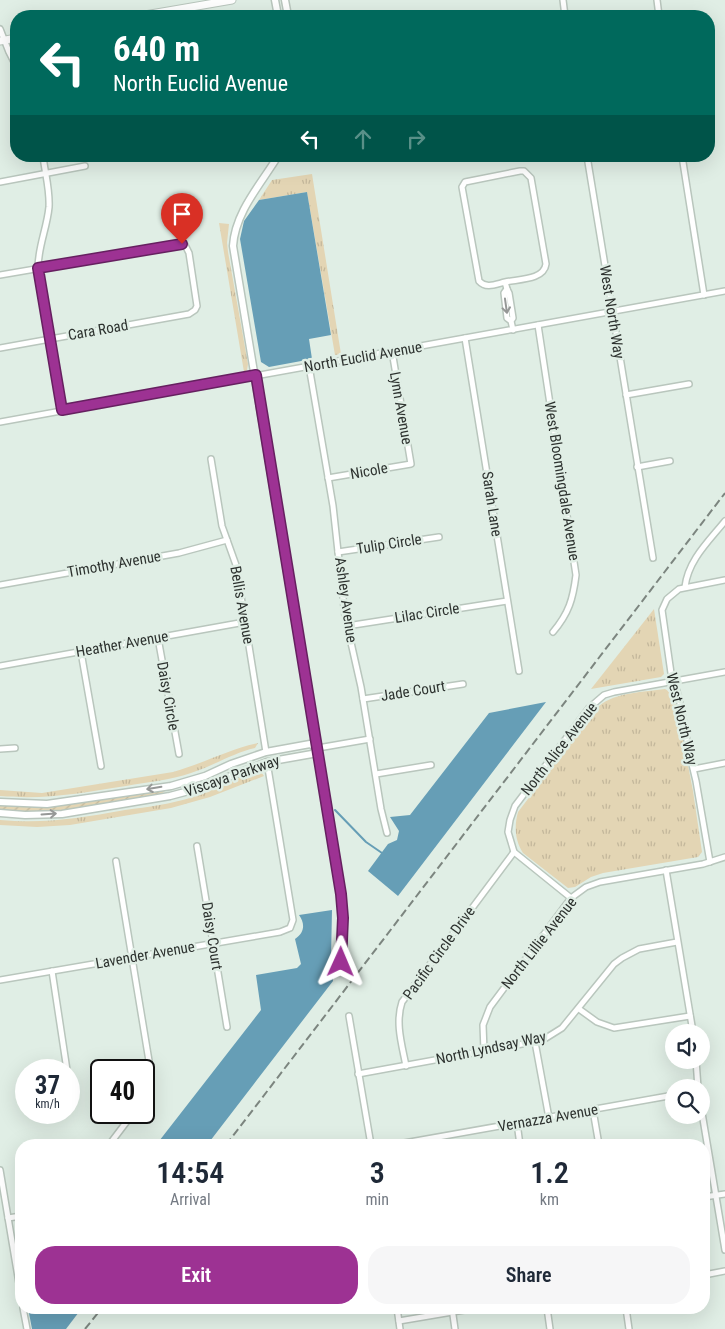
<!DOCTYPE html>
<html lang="en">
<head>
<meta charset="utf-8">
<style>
	:root { --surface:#fff; --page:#f6f6f7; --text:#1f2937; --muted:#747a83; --accent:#9d3293 }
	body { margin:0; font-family:"Roboto Condensed",sans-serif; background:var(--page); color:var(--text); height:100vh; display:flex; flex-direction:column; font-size:19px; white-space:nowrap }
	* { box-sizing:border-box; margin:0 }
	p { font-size:16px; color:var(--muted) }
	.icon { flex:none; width:28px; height:28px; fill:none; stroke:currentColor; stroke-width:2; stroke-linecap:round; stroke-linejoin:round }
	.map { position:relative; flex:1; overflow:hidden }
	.drawer { position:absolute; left:15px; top:1139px; width:695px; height:175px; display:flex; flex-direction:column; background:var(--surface); border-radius:20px; box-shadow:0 5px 20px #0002 }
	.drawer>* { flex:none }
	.guide { position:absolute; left:10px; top:10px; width:705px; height:152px; border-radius:20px; box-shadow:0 5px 20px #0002; background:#00695c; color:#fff; overflow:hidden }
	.fabs { position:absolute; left:665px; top:1024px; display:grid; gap:10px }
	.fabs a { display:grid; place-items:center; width:45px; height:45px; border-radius:50%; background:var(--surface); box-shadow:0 5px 20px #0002; font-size:25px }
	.speed { position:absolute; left:15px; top:1059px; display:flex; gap:10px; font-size:25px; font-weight:700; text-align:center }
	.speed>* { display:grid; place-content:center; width:65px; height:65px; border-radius:50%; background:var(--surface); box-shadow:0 5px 20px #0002; line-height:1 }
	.speed small { font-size:12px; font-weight:400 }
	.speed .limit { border:2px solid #111; border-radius:8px; background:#fff; color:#111 }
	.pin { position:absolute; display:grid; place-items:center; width:42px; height:42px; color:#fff; margin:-51px -21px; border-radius:50% 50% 50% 0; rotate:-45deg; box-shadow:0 0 5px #0007 }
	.pin .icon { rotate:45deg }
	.me { position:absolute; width:55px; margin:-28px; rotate:1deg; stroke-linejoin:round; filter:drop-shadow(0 0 4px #0008) }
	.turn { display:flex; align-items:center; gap:18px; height:105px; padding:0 20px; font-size:22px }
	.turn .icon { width:65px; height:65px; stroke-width:2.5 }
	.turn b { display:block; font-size:35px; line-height:42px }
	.lanes { display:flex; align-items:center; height:48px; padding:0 20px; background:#0003; justify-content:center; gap:25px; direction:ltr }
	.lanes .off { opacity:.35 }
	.eta { display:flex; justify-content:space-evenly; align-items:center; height:85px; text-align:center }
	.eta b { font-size:30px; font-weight:600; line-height:35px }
	.action { display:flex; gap:10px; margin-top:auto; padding:10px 20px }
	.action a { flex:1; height:58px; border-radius:20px; background:var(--accent); color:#fff; font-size:20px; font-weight:600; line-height:58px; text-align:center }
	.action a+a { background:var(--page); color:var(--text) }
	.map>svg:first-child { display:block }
</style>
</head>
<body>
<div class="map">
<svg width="725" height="1329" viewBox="0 0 725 1329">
	<defs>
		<pattern id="park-tufts" width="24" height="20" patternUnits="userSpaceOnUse" patternTransform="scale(1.25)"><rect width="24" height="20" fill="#e3d5b4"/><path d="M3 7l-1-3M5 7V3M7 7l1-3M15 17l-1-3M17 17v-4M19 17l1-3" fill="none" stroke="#c3b79b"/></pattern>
		<pattern id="garden-furrows" width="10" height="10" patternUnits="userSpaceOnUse" patternTransform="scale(1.25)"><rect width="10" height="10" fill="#e3d5b4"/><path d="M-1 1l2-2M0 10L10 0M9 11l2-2" fill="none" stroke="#c3b79b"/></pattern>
	</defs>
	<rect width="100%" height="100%" fill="#e0eee5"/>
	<g fill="url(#park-tufts)">
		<path d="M312,174l29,180 -6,1 -28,-163 -48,8 13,-20z"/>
		<path d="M219,223l10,1 -2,19 1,9 20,112 -1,6 -3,2z"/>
		<path d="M654,609l10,65 -3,3 -70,12z"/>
		<path d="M665,689l5,3 5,7 18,92 9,61 -4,5 -95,16 -12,4 -16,10 -7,1 -45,-35c-8,-12 -9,-27 -5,-41l81,-106c17,-14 45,-14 66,-17z"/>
		<path d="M258,743l-3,5c-22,5 -42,18 -64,25 -21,7 -43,9 -65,13 -45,7 -80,14 -126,10v-6l42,3 131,-21c29,-8 56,-23 85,-29z"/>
		<path d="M261,772l3,4 -54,21 -39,11 -101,17 -33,2 -37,-2v-5c46,4 80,-2 125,-10 23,-3 46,-6 68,-13 19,-5 50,-24 68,-25z"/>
	</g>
	<path fill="url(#garden-furrows)" d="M169,788l-8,6 -106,18 -21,1 -34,-3v-5c57,5 113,-8 169,-17z"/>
	<g fill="#669eb6">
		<path d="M307,192l24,143 -22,4 3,20 -43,8 -8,-5 -21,-123 4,-18 15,-21z"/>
		<path d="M546,702l-148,194 -30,-25 20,-27 9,-4 2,-9 -9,-14 20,-2 79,-102z"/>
		<path d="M332,910l-1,49 2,22 -126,164h-51l105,-135 -5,-35 41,-7 4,-4 -6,-25c10,-6 10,-16 4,-24z"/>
		<path d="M28,1308h54l-16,21h-34z"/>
	</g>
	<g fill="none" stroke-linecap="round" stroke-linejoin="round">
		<path stroke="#669eb6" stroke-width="2" d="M335,810l31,32 16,11"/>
		<defs>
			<g id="minor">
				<path d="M563,0l2,16"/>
				<path d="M657,0l2,16"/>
				<path d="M0,29l9,23 7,14"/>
				<path d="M43,156c2,17 7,34 6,51 -2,21 -11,40 -11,61l24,143"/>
				<path d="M587,156l66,402"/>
				<path d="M682,156l22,139"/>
				<path d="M0,182l85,-16"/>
				<path d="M0,275l181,-31 4,1 4,8 8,53 -2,4 -6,4 -189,34"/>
				<path d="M505,282c14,-3 39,-2 41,-18l-15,-86 -7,-7h-4l-55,11 -3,5 17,94c7,8 17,3 26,1l2,7"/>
				<path d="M511,321l-4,-3 -3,-25 3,-4 2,4 4,25 -2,3 2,9"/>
				<path d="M538,325l38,250c-3,24 -7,38 -23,57"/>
				<path d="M465,338l54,333"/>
				<path d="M309,366l24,140 12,110 16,71 20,122 6,24"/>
				<path d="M626,395l63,-11"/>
				<path d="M0,422l725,-131"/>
				<path d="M211,459l11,67 14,39 30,187"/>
				<path d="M637,467l33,-6"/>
				<path d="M328,478l83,-14 -19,-113"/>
				<path d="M338,552l101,-15"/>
				<path d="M0,585l179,-32 48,-13"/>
				<path d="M685,587c3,-27 24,-46 40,-66"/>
				<path d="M347,626l160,-25"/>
				<path d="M158,638l21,116"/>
				<path d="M81,652l20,114"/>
				<path d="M0,666l245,-44"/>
				<path d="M363,699l100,-15"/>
				<path d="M318,748l52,-9"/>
				<path d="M0,749l15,-1"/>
				<path d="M694,769l31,-6"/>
				<path d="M376,774l55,-9"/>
				<path d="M197,846l30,181"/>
				<path d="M116,861l35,212 -1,15 -6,12"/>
				<path d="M710,862l-14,-81 -6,-25 -11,-58 -8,-25 -9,-63 5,-11 12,-10 46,-9"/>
				<path d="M666,870l27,162"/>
				<path d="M571,898l-57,-46 -6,-20 2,-12 5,-14 74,-98 15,-13 10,-3 111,-20"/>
				<path d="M52,971l15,99"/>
				<path d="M0,980l280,-48 10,-4 3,-8 -26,-158"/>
				<path d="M579,1009l18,13 17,6 76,-12"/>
				<path d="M349,1016l22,129"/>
				<path d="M535,1042l14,76"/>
				<path d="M484,1051l-1,-26 7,-18 81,-109 15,-11 14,-5 103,-18 22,-7"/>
				<path d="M696,1060l2,28"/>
				<path d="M406,1066c-4,-21 -11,-43 -4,-64l112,-150"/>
				<path d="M358,1074l164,-30 24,-6 16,-10 52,-64 8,-6 17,-9 38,-7"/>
				<path d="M69,1080l3,20"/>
				<path d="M701,1107l24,143"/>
				<path d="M593,1110l6,35"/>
				<path d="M517,1123l3,22"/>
				<path d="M109,1145l25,-33"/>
				<path d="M393,1145l281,-50"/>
				<path d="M0,1170l21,125"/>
				<path d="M704,1197l21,-3"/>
				<path d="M8,1218l13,-2"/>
				<path d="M704,1275l21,-4"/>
				<path d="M23,1308l4,21"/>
				<path d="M397,1308l3,21"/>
				<path d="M452,1308l3,21"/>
				<path d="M547,1308l3,21"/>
				<path d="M626,1308l3,21"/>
				<path d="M399,1321l77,-13"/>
			</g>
			<g id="tertiary">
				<path d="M275,0l3,16"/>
				<path d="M285,0l3,16"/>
				<path d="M278,156c-17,28 -43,56 -45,90l108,648 2,24 -2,44"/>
				<path d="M0,802l47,2 124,-18 34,-10 26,-12 35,-12 44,-8 8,4"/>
				<path d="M0,813l25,2 37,-1 108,-18 30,-8 67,-26 45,-8 6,-6"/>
			</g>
			<g id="secondary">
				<path d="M139,16l93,-16"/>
				<path d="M0,41l16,-3"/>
			</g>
		</defs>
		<use href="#minor" stroke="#b9c6bd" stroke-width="8"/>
		<use href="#tertiary" stroke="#b9c6bd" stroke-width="9"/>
		<use href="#secondary" stroke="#b9c6bd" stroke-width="9"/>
		<use href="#minor" stroke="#fff" stroke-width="5"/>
		<use href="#tertiary" stroke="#fff" stroke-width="6"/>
		<use href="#secondary" stroke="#fff" stroke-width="7"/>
		<g stroke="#7c857f" stroke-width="2" stroke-dasharray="8 4" stroke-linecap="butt">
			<path d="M226,1145l499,-652"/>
			<path d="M85,1329l17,-21"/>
		</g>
	</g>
	<defs><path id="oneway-shaft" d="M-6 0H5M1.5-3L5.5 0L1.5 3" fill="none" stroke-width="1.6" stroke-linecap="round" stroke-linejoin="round" transform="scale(1.25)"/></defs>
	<g stroke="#969897">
		<use href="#oneway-shaft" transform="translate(506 306) rotate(82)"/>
		<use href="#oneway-shaft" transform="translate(154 788) rotate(171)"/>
		<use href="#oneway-shaft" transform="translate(49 814) rotate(-4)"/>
	</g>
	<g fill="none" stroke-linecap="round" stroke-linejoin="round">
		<defs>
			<path id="route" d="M182,244l-144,24 24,142 194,-35 85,519 2,24 -2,44"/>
		</defs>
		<use href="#route" stroke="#662060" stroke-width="12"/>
		<use href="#route" stroke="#9d3293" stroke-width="9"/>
	</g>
	<g text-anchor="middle" stroke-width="5" stroke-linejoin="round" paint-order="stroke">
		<g font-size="15" fill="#2d322f" stroke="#e0eee5">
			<text transform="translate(612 312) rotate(81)" y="5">West North Way</text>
			<text transform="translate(98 330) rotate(-10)" y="5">Cara Road</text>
			<text transform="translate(363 357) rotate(-10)" y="5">North Euclid Avenue</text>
			<text transform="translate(401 408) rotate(80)" y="5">Lynn Avenue</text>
			<text transform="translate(369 471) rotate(-10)" y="5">Nicole</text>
			<text transform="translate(562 481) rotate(81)" y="5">West Bloomingdale Avenue</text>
			<text transform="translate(492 504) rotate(81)" y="5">Sarah Lane</text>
			<text transform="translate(389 544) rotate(-9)" y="5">Tulip Circle</text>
			<text transform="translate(114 564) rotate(-10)" y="5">Timothy Avenue</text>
			<text transform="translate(346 600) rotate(82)" y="5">Ashley Avenue</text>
			<text transform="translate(242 605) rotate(80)" y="5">Bellis Avenue</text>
			<text transform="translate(427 613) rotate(-9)" y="5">Lilac Circle</text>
			<text transform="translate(122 644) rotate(-10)" y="5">Heather Avenue</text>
			<text transform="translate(413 691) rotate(-9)" y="5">Jade Court</text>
			<text transform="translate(168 696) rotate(80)" y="5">Daisy Circle</text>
			<text transform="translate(682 719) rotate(77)" y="5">West North Way</text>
			<text transform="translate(559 749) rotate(-52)" y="5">North Alice Avenue</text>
			<text transform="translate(232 776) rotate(-19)" y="5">Viscaya Parkway</text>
			<text transform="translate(212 936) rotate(81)" y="5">Daisy Court</text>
			<text transform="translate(539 943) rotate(-52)" y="5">North Lillie Avenue</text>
			<text transform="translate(439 953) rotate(-54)" y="5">Pacific Circle Drive</text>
			<text transform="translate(145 955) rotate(-10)" y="5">Lavender Avenue</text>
			<text transform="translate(491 1048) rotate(-12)" y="5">North Lyndsay Way</text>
			<text transform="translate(548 1118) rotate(-10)" y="5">Vernazza Avenue</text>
		</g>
	</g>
</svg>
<div class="fabs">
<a><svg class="icon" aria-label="sound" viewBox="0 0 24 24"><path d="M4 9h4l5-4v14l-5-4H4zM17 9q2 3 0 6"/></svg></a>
<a><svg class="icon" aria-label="search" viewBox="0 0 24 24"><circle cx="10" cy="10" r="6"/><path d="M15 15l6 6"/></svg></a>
</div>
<div class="speed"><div>37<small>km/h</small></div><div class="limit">40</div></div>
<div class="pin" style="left:182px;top:244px;background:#d93025"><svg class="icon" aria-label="arrive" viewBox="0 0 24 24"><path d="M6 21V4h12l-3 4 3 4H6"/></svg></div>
<svg class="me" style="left:341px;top:962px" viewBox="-20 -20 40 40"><path d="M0-17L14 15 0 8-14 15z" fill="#9d3293" stroke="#fff" stroke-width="4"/></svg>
<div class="guide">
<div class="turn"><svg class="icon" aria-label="left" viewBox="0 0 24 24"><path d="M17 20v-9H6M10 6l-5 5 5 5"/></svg><div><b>640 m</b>North Euclid Avenue</div></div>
<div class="lanes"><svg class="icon" aria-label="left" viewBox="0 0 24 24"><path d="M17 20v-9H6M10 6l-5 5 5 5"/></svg><svg class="icon off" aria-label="ahead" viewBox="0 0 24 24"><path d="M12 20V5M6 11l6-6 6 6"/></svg><svg class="icon off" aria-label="right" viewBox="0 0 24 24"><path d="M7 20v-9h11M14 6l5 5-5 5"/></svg></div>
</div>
<section class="drawer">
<div class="eta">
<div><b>14:54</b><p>Arrival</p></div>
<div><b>3</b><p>min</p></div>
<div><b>1.2</b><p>km</p></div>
</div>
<div class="action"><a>Exit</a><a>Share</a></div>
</section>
</div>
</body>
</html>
